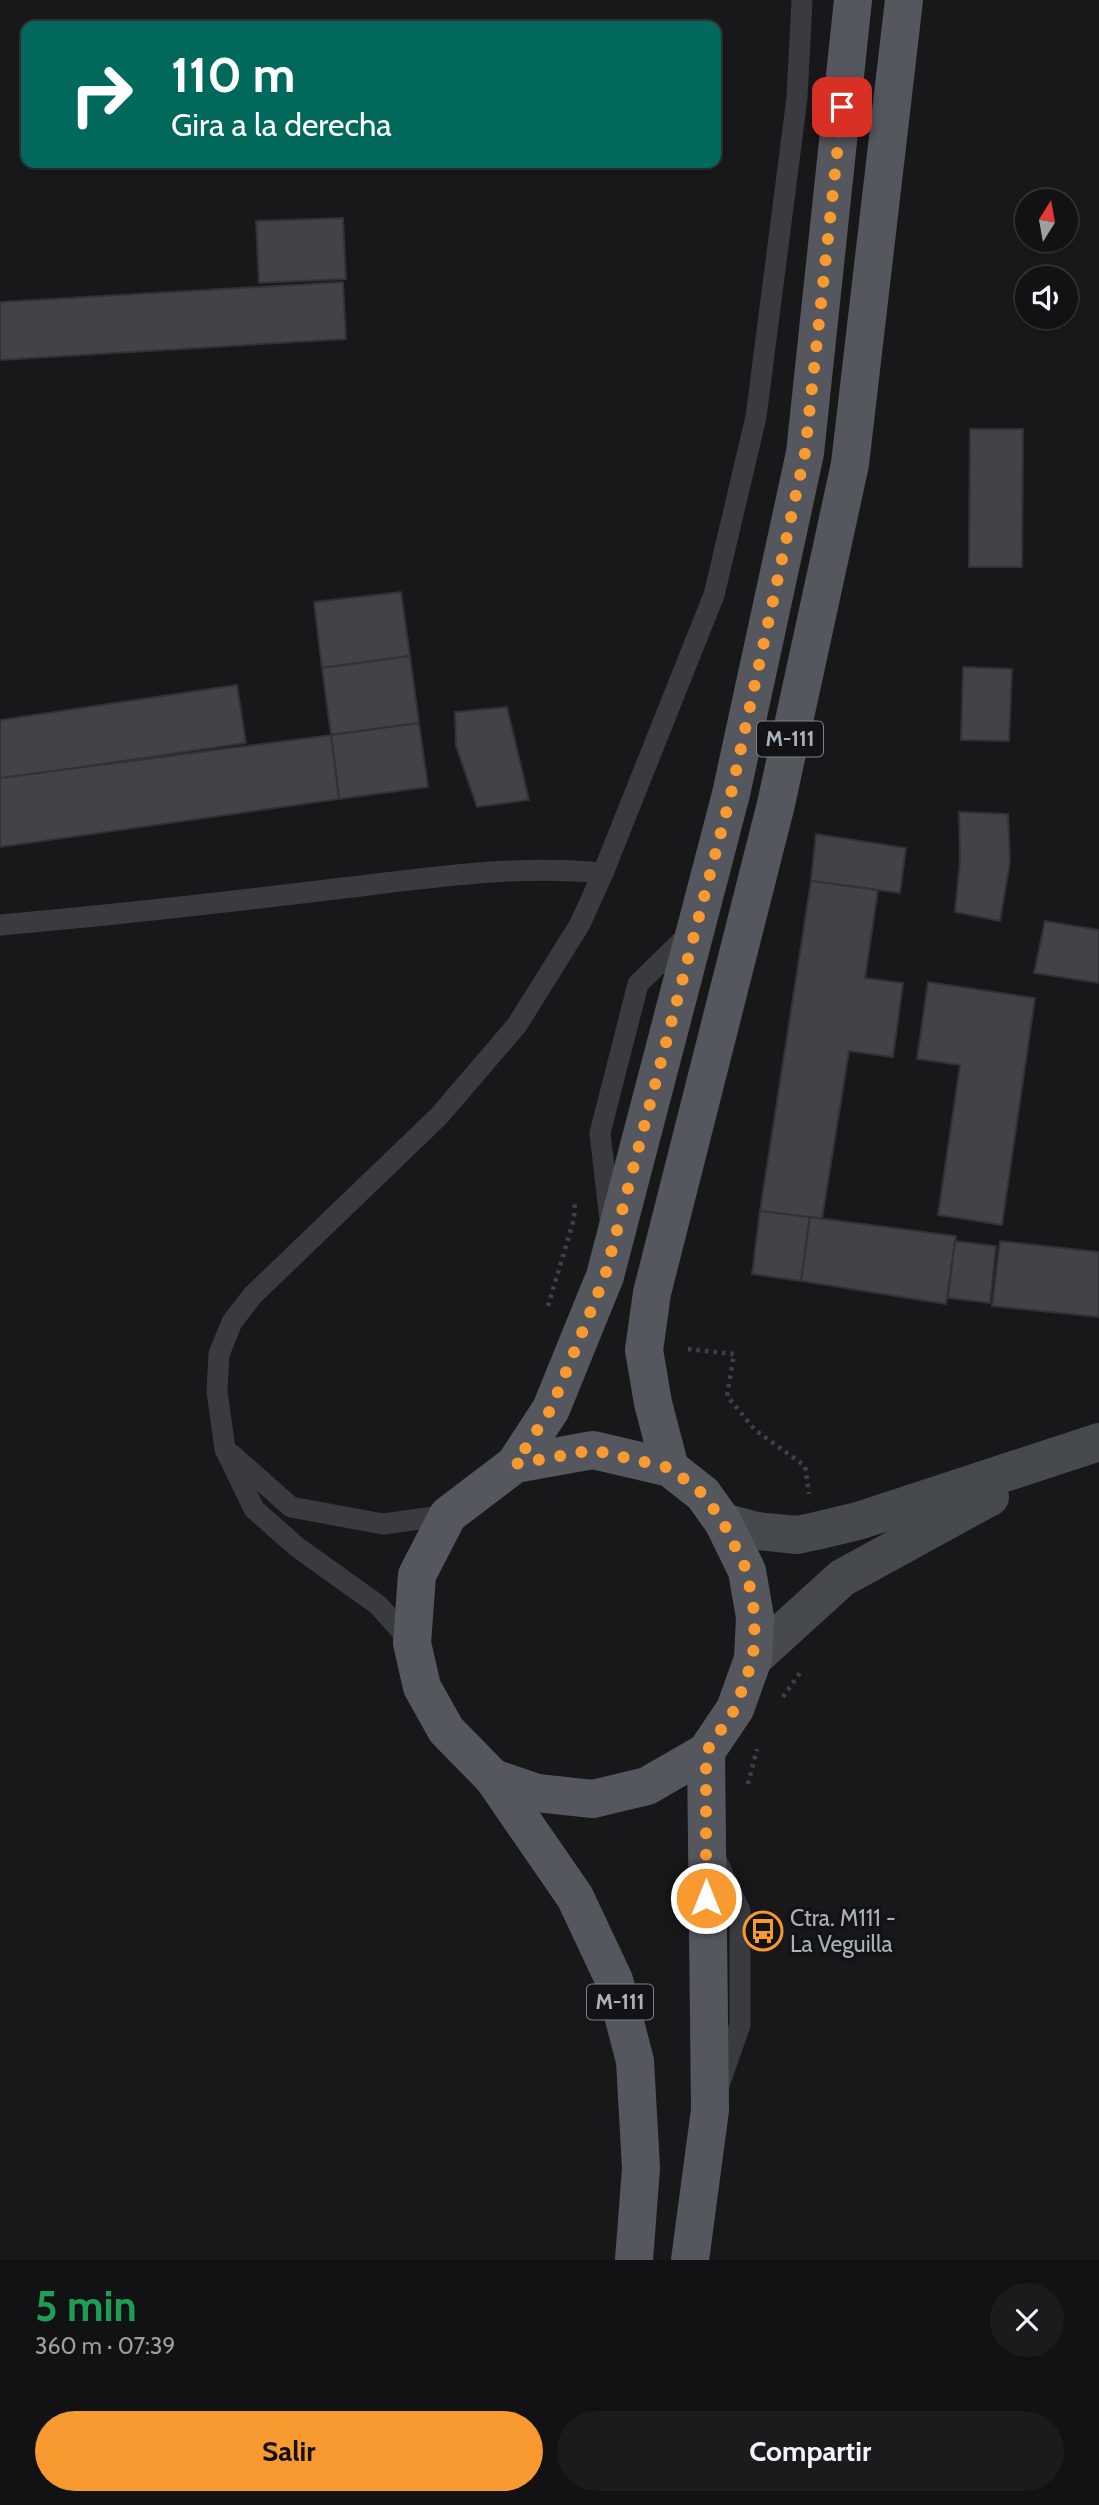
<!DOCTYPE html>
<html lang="es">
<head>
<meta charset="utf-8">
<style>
	:root { --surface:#121214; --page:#1b1b1d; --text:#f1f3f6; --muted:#9c9ea0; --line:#313234; --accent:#f99a30 }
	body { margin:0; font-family:Cabin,sans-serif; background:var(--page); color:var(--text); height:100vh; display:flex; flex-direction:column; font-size:26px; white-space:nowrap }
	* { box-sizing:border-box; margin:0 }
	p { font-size:23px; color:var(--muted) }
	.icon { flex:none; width:38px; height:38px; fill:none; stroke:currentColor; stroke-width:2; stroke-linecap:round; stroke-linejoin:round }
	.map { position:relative; height:2260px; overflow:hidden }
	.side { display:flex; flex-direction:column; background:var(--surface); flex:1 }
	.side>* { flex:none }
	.banner { position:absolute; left:21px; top:21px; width:700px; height:147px; border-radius:14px; box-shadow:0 2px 5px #0004,0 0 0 2px var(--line); background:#00695c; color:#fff; overflow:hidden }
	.needle { width:46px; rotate:11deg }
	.buttons { position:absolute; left:1015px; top:189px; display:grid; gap:14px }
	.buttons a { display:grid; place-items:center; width:63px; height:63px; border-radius:50%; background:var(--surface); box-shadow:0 2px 5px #0004,0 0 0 2px var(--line); font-size:35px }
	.pin { position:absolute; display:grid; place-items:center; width:60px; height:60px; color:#fff; margin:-30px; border-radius:14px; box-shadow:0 4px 10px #0006 }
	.me { position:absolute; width:77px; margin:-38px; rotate:0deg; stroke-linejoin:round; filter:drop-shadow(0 0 5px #0008) }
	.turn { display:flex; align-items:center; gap:24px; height:147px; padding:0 35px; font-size:32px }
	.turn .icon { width:91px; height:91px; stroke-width:2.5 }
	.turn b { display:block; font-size:49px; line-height:60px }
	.round { display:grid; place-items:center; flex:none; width:74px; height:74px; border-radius:37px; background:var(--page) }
	.overview { display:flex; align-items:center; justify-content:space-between; height:119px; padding:0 35px }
	h1 { font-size:42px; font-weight:800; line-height:52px; color:#1e9e55 }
	.action { display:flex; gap:14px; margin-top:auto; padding:14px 35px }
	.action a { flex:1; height:80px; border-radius:42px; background:var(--accent); color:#111; font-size:28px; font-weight:800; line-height:80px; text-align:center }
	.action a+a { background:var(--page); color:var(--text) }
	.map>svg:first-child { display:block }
</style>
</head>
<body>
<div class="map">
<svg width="1099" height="2260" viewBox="0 0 1099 2260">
	<rect width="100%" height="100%" fill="#18181a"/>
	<g fill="#424347" stroke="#323236" stroke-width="2">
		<path d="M343,218l3,61 -87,4 -3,-62z"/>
		<path d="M343,282l3,57 -346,21v-58z"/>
		<path d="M970,429h53l-1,138h-53z"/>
		<path d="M401,592l9,64 -88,12 -8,-66z"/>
		<path d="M410,656l9,67 -88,12 -9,-67z"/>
		<path d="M963,667l49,2 -3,72 -48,-1z"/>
		<path d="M237,685l9,58 -246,36v-59z"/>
		<path d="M507,707l22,93 -52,7 -21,-61 -1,-34z"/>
		<path d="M419,723l9,64 -89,12 -8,-64z"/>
		<path d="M331,735l8,64 -339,48v-69z"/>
		<path d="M959,812l49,2 2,48 -10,59 -45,-9 5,-52z"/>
		<path d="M816,834l90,14 -6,45 -89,-12z"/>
		<path d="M811,881l67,9 -13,88 38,5 -10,74 -44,-6 -27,168 -62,-8z"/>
		<path d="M1045,921l54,9v53l-65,-10z"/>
		<path d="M928,982l107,16 -33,227 -64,-10 22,-150 -43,-6z"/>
		<path d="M760,1211l50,6 -9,64 -49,-7z"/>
		<path d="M810,1217l146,19 -10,68 -145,-23z"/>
		<path d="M955,1241l41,5 -6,57 -42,-5z"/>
		<path d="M1000,1241l99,11v65l-107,-11z"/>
	</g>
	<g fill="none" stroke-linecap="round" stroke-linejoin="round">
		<g stroke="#3e4246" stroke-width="4.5" stroke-dasharray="3.5 5" stroke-linecap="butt">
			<path d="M548,1306l26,-87 1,-19"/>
			<path d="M688,1349l46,5 -7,42 28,34 50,36 4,28"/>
			<path d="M783,1697l19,-27"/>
			<path d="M748,1784l9,-35"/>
		</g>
		<g stroke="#393b3f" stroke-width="21">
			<path d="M0,925c115,-10 229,-23 343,-37 86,-10 173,-24 260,-15"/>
			<path d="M610,1220l-10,-87 38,-149 52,-51"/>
			<path d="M231,1454l60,53 92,17 65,-9"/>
			<path d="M412,1643l-34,-38 -81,-58 -43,-38 -29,-60 -8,-58 2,-37 13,-32 21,-27 186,-179 78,-91 63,-101 23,-51 111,-278 42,-178 41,-319 5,-98"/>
			<path d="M715,1857l25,54v114l-21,60"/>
		</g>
		<g stroke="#464a4f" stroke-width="38">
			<path d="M723,1522l34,9 40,4 19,-4 42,-10 241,-79"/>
			<path d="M753,1659l89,-81 148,-81"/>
		</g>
		<g stroke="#54585e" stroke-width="38">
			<path d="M670,1468l-17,-65 -9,-53 8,-57 124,-489 74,-340 54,-464"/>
			<path d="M493,1778l44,15 56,6 54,-13 59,-34 29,-43 18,-50 2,-42 -8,-46 -24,-49 -20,-28 -33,-26 -77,-18 -78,14"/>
			<path d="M634,2260l7,-92 -6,-107 -21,-81 -39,-83 -82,-119 -47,-48 -24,-43 -10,-44 5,-68 31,-60 67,-51 36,-55 54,-133 126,-482 74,-341 48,-453"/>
			<path d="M690,2260l20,-150 -4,-358"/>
		</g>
	</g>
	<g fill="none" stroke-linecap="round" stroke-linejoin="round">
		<path stroke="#f99a30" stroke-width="12" stroke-dasharray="0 21.6" d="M706,1898v-146l29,-43 18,-50 2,-42 -8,-46 -24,-49 -20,-28 -33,-26 -77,-18 -78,14 36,-55 54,-133 126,-482 74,-341 37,-346"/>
	</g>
	<defs>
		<symbol id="bus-ring" viewBox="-11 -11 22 22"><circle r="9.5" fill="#131315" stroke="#f99a30" stroke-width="1.5"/><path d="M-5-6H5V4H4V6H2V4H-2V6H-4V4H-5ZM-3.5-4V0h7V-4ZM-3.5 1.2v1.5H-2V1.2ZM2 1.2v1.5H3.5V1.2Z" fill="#f99a30"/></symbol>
	</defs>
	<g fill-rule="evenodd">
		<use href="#bus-ring" x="741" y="1909" width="44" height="44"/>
	</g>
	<g text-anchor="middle" stroke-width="7" stroke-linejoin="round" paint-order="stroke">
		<g fill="#131315" stroke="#7c8288" stroke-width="2">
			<rect x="757" y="721.5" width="66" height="35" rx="5"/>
			<rect x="587" y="1984.5" width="66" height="35" rx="5"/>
		</g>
		<g font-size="21" font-weight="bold" fill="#a9b1ba">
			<text x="790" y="746">M-111</text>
			<text x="620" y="2009">M-111</text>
		</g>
		<g font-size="23" fill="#a9b1ba" stroke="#131315" text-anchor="start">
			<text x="790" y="1926">Ctra. M111 -<tspan x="790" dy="26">La Veguilla</tspan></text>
		</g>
	</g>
</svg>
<div class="buttons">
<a><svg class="needle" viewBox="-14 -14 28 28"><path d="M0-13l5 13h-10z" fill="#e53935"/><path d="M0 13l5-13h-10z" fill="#9c9ea0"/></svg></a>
<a><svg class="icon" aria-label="sound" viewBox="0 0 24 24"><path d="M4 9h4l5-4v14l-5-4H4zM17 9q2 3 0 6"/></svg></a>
</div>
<div class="pin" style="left:842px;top:107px;background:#d93025"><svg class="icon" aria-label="arrive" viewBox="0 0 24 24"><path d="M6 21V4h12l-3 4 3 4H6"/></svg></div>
<svg class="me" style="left:706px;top:1898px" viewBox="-20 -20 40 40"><circle r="17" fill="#f99a30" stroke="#fff" stroke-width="3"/><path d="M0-11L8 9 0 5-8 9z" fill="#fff"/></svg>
<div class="banner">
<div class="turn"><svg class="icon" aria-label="right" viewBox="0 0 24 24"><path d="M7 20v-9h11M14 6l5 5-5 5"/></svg><div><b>110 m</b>Gira a la derecha</div></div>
</div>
</div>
<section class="side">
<div class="overview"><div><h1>5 min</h1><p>360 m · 07:39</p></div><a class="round"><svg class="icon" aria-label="close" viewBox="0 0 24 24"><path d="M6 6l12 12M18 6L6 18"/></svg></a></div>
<div class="action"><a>Salir</a><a>Compartir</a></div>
</section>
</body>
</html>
